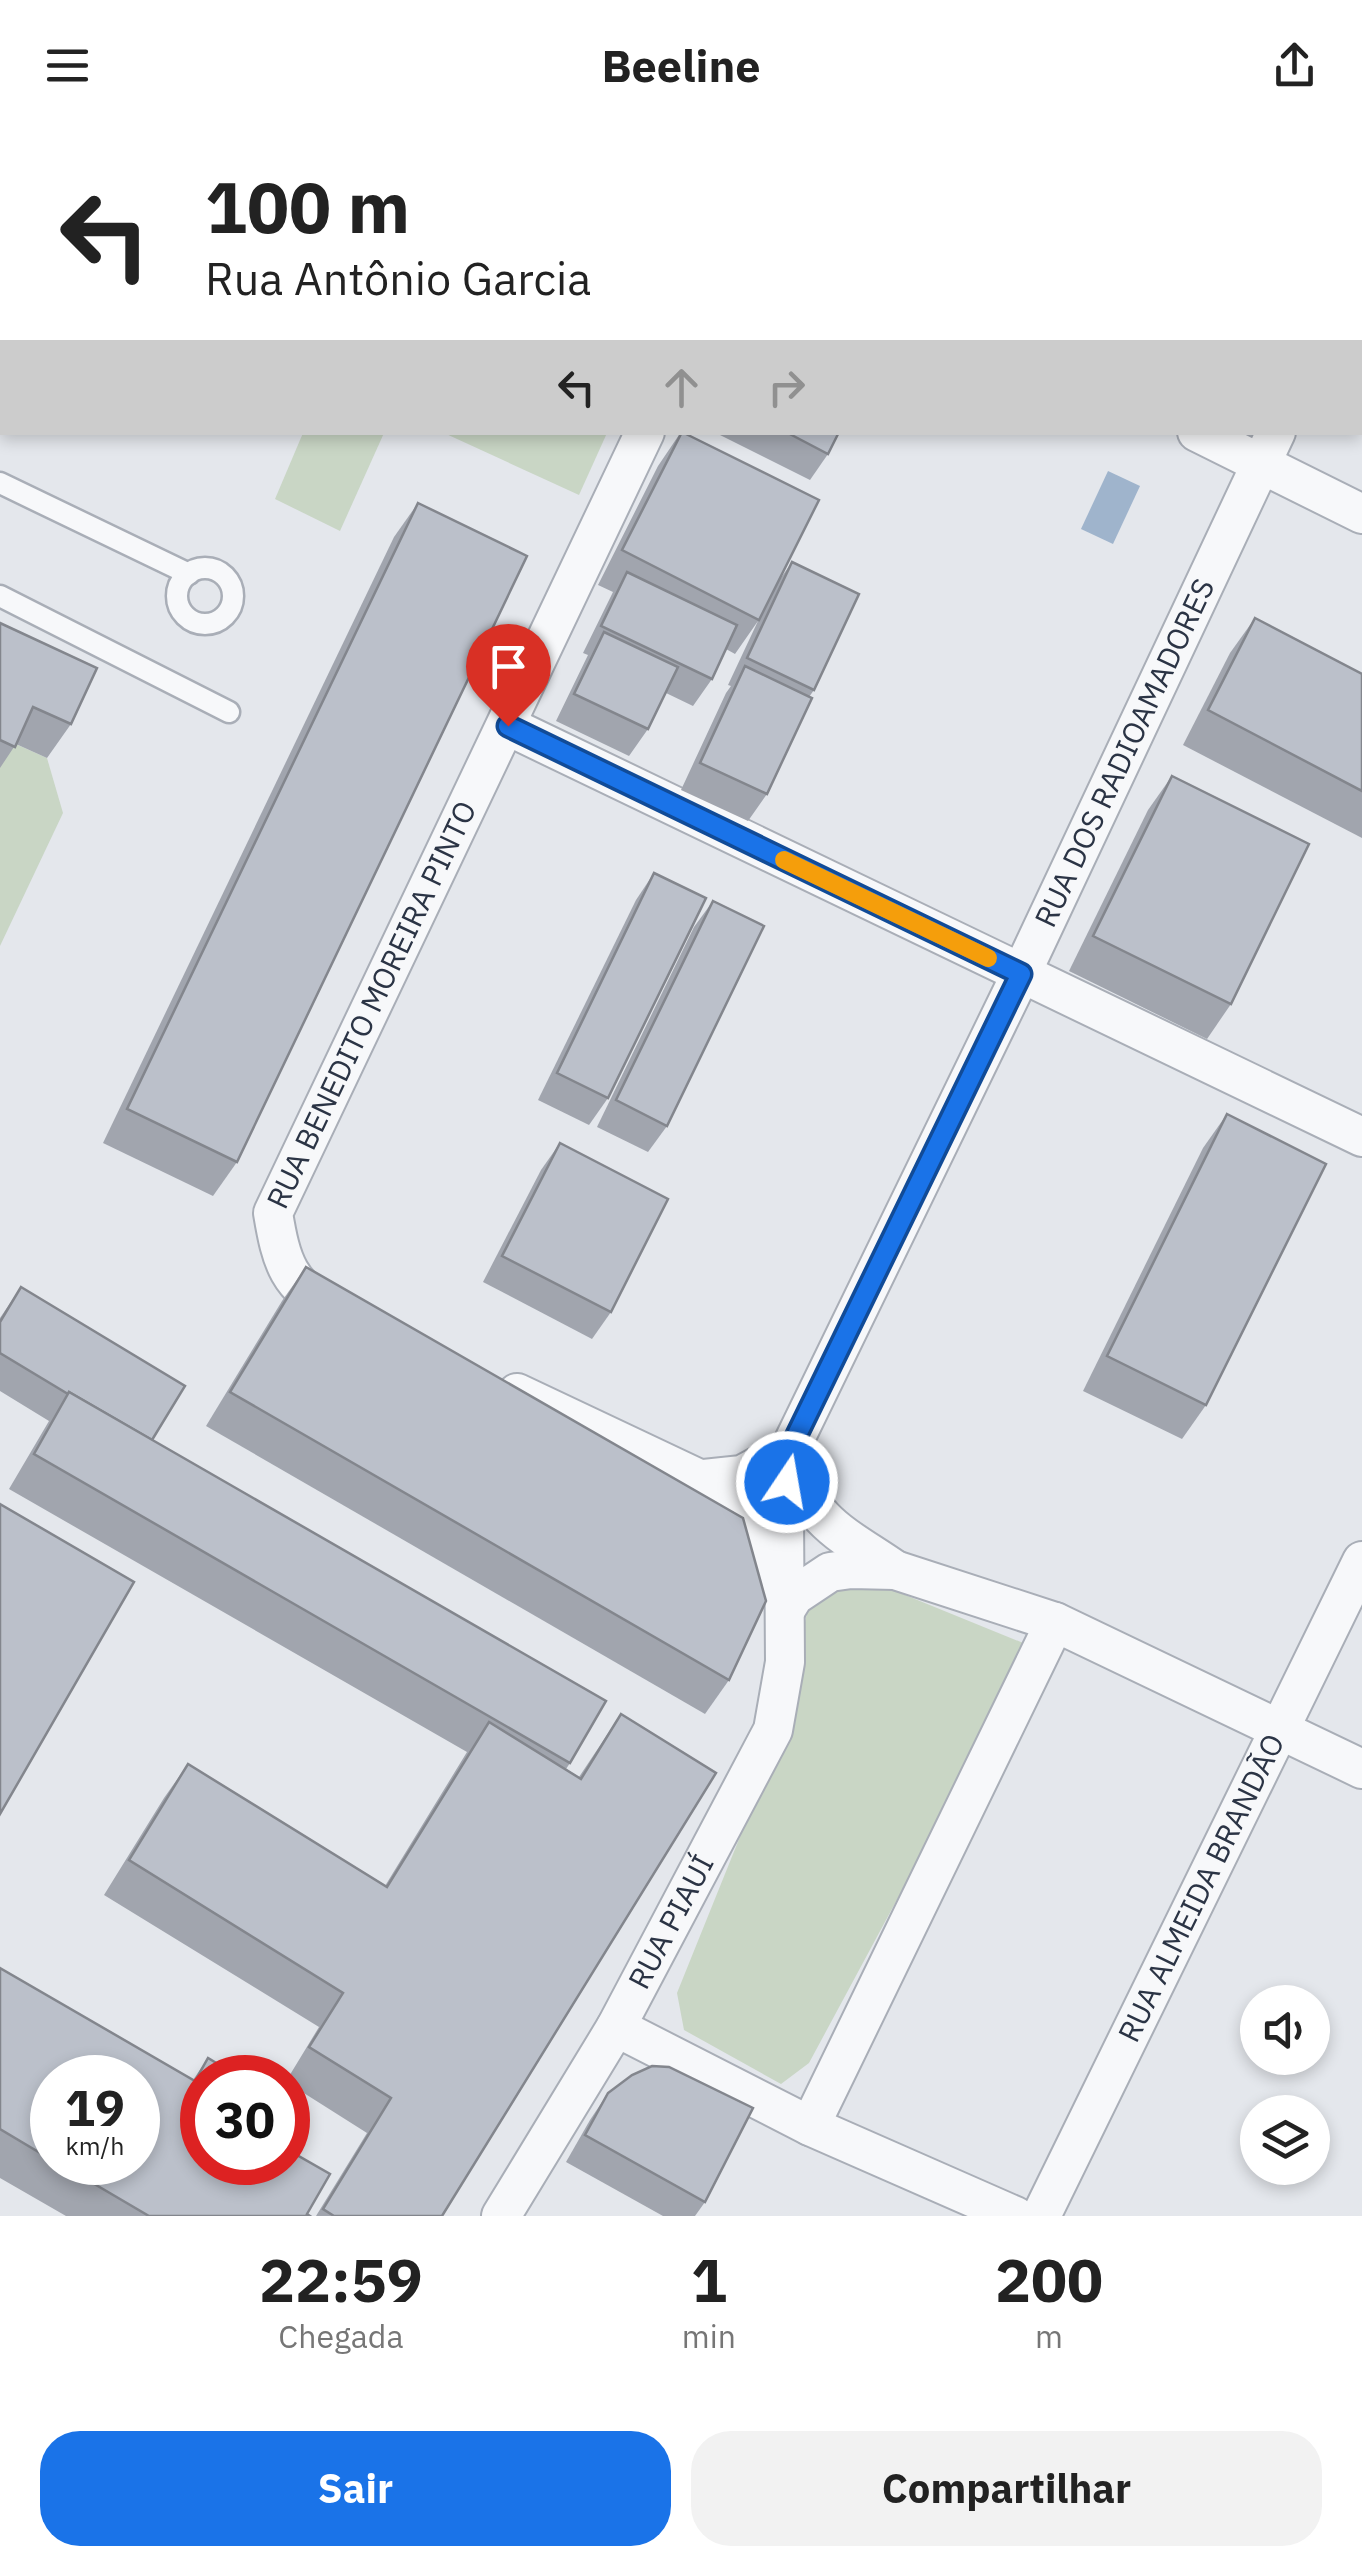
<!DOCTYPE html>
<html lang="pt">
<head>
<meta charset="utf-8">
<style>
	:root { --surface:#fff; --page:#f2f2f2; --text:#222; --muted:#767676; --accent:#1a73e8 }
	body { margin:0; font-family:"IBM Plex Sans",sans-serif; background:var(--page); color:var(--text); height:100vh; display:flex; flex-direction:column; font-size:38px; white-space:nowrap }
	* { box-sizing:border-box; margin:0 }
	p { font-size:32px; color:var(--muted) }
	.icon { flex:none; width:55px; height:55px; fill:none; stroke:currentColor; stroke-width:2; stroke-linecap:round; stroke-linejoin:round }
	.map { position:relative; height:2086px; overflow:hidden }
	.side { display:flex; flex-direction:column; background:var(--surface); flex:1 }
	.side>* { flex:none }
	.guide { position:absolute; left:0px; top:0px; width:1362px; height:305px; box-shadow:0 5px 15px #0003; background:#fff; color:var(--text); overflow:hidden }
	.buttons { position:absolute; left:1240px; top:1855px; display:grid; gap:20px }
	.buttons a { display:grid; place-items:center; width:90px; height:90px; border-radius:50%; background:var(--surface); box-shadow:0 5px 15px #0003; font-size:50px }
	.speed { position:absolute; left:30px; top:1925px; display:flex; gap:20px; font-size:50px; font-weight:700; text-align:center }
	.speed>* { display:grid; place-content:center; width:130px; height:130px; border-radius:50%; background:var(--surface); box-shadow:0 5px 15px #0003; line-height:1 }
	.speed small { font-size:25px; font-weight:400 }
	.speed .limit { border:15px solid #d22; background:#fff; color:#111 }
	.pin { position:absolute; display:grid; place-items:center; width:85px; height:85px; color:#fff; margin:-102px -42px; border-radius:50% 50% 50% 0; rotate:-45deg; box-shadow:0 0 10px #0007 }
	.pin .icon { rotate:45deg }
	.me { position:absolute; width:110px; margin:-55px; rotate:12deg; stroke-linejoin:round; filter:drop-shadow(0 0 8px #0008) }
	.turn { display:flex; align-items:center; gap:35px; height:210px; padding:0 40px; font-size:45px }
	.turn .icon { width:130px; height:130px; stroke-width:2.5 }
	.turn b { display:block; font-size:70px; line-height:85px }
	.lanes { display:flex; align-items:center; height:95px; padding:0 40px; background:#0003; justify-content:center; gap:50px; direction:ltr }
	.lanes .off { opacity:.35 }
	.eta { display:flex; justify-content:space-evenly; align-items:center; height:170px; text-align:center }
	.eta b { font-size:60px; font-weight:700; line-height:70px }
	.action { display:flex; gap:20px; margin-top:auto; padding:20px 40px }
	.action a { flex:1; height:115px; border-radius:40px; background:var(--accent); color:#fff; font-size:40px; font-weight:700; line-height:115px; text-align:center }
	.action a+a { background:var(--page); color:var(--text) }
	header { display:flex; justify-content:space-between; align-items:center; height:130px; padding:0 40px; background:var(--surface); font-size:45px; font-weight:700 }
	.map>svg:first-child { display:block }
</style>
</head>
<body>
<header><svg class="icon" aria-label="menu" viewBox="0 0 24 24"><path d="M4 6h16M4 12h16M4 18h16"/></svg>Beeline<svg class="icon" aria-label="share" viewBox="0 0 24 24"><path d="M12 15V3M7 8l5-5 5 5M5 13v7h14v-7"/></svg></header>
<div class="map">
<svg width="1362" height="2086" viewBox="0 0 1362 2086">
	<rect width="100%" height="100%" fill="#e4e7ec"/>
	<g fill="#c9d6c5">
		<path d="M433,0h313l-314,2z"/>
		<path d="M303,303h81l-44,98 -65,-32z"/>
		<path d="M444,303l163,-1v1l-28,62z"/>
		<path d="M9,611l38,17 16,55 -63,133v-184z"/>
		<path d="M861,1447l172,70 -224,416 -28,21 -97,-54 -7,-37 104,-258 27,-127 21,-20z"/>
	</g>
	<path fill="#9fb4cc" d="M1108,341l32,15 -27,58 -32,-15z"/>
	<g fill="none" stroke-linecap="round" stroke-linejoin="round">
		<defs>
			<g id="lane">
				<path d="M0,353l189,91"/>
				<circle cx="205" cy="466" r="28"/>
				<path d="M0,466l229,116"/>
			</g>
			<g id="street">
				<path d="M787,2l1,-2"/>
				<path d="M1360,126l2,-5"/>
				<path d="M1197,302l165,82"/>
				<path d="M508,596l854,411"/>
				<path id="s1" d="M335,1180c-47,-22 -54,-49 -62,-97l372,-781"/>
				<path d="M517,1263l201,95 29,30 23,41 7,23"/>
				<path d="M793,1331c16,62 53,75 102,109"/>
				<path d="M704,1349l38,-4 48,-26"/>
				<path d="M786,1479l8,-13 36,-24 21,-3 44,1 160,52 307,147"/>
				<path d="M616,1897l194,99 205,90"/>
				<path d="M810,1996l245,-504"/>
				<path id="s2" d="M501,2086l115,-189 157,-297 12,-68 -1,-146 6,-67 231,-475 255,-542"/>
				<path id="s3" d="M1041,2086l321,-655"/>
			</g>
		</defs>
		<use href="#lane" stroke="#a9aeb7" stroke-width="25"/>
		<use href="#street" stroke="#a9aeb7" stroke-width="42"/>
		<use href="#lane" stroke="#f7f8fa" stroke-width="20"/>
		<use href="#street" stroke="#f7f8fa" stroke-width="38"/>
	</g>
	<g fill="#a1a5ae" fill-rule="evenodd">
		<path d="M0,0h316l-1,2h-313v174l-2,-1z"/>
		<path d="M681,302l97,150 14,-20 22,128 -5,7 -42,97 -19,27 -67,-31 45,-97 5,-7 -3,-1 30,-64 -23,33 -9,-5 -14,30 -19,27 -27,-13 -18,36 -19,27 -73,-35 32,-66 -5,-2 30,-61 -15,-7 60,-119z"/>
		<path d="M714,302h125l-11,22 -18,26z"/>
		<path d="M418,373l-181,659 -24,34 -110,-53 291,-606z"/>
		<path d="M1255,488l107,56v164l-179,-93 47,-92z"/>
		<path d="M0,493l71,101 -24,34 -31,-14 -16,24z"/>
		<path d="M1172,646l59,228 -24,35 -138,-68 79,-161z"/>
		<path d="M654,743l-46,225 -19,27 -51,-25 98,-200z"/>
		<path d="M713,771l-46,225 -19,26 -51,-25 97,-200z"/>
		<path d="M1227,984l-21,291 -24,34 -99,-48 120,-243z"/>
		<path d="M560,1013l51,169 -19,27 -109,-57 58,-112z"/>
		<path d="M306,1137l423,413 -24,34 -499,-288 76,-125z"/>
		<path d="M21,1157l131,153 418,323 -4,6 13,8 42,-63 -179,502h-126l51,-83 -79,-50v-5l31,-51 -215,-132 60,-97 24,-34 197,122 82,-134 -458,-263 40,-68 -49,-30v-73z"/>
		<path d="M0,1838l193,112 15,-22 -6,20 108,138h-244l-66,-38zM52,1948l86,84h-86z"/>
		<path d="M608,1963l97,109 -10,14h-32l-97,-54 24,-42z"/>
	</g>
	<g fill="#bbc0ca" stroke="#83868d" stroke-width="2.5">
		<path d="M0,0h188l5,2h-191v112l-2,-1z"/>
		<path d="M279,0h37l-1,2h-30z"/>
		<path d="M873,0h302l-1,2h-302z"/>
		<path d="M1200,0h131l-1,2h-131z"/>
		<path d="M682,302l137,68 -60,120 -137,-70z"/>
		<path d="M786,302h53l-11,22z"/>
		<path d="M418,373l109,53 -290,606 -110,-53z"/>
		<path d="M792,432l67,32 -45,96 -67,-32z"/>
		<path d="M627,442l110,53 -25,54 -111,-53z"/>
		<path d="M1255,488l107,56v117l-154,-81z"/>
		<path d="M0,493l97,45 -26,56 -38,-17 -18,40 -15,-7z"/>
		<path d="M604,502l74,35 -30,62 -74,-35z"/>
		<path d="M745,536l67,32 -45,96 -67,-31z"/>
		<path d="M1172,646l137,68 -78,160 -138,-68z"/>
		<path d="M654,743l52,25 -98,200 -51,-25z"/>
		<path d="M713,771l51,25 -97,200 -51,-26z"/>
		<path d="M1227,984l99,50 -120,241 -99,-49z"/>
		<path d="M560,1013l108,56 -57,113 -109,-56z"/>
		<path d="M306,1137l437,251 23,83 -37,79 -499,-288z"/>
		<path d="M21,1157l164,99 -33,54 -83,-48 -1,2 -68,-41v-31z"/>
		<path d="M69,1262l537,309 -36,62 -536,-309z"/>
		<path d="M0,1374l134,78 -134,232z"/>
		<path d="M621,1584l95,59 -274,443h-108l-11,-7 68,-111 -82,-51 34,-54 -214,-133 59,-96 199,123 102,-165 92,57z"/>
		<path d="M0,1838l195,113 13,-23 33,20h-39v84h86v-12l42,24 -23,40 3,2h-161l-92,-54h81v-84h-86v82l-52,-31z"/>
		<path d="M652,1936l17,1 84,41 -48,94 -120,-67 23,-42 24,-18z"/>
	</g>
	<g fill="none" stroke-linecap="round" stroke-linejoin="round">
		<defs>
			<path id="route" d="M508,596l513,248 -231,475 -3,33"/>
		</defs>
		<use href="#route" stroke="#114b97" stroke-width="25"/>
		<use href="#route" stroke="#1a73e8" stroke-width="18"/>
		<path stroke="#f59e0b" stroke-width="18" d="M784,730l204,98"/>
	</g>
	<g text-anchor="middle" stroke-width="8" stroke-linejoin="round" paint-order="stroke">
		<g font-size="30" fill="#2b3445" stroke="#f4f6f9">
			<text dy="10" stroke="none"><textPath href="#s2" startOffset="1612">RUA DOS RADIOAMADORES</textPath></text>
			<text dy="10" stroke="none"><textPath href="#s1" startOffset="352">RUA BENEDITO MOREIRA PINTO</textPath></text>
			<text dy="10" stroke="none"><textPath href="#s3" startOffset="365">RUA ALMEIDA BRANDÃO</textPath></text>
			<text dy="10" stroke="none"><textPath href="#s2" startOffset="340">RUA PIAUÍ</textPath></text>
		</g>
	</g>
</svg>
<div class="buttons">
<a><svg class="icon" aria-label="sound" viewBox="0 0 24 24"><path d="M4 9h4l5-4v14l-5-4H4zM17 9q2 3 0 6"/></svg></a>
<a><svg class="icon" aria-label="layers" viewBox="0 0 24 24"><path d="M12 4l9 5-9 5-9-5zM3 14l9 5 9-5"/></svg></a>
</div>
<div class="speed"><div>19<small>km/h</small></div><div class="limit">30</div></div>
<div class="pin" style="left:508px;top:596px;background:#d93025"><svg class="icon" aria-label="arrive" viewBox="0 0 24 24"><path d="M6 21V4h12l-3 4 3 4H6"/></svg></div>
<svg class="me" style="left:787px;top:1352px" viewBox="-20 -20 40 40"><circle r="17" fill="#1a73e8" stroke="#fff" stroke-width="3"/><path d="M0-11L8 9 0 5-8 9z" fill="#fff"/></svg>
<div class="guide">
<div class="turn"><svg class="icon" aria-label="left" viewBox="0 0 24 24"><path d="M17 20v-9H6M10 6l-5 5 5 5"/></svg><div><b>100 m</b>Rua Antônio Garcia</div></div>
<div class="lanes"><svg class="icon" aria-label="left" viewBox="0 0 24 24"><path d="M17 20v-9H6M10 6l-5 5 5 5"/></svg><svg class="icon off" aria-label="ahead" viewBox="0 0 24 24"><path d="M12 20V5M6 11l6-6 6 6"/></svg><svg class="icon off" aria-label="right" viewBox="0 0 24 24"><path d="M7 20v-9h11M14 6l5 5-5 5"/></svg></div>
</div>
</div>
<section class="side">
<div class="eta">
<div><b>22:59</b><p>Chegada</p></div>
<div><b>1</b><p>min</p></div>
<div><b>200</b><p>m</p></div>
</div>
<div class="action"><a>Sair</a><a>Compartilhar</a></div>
</section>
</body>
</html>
